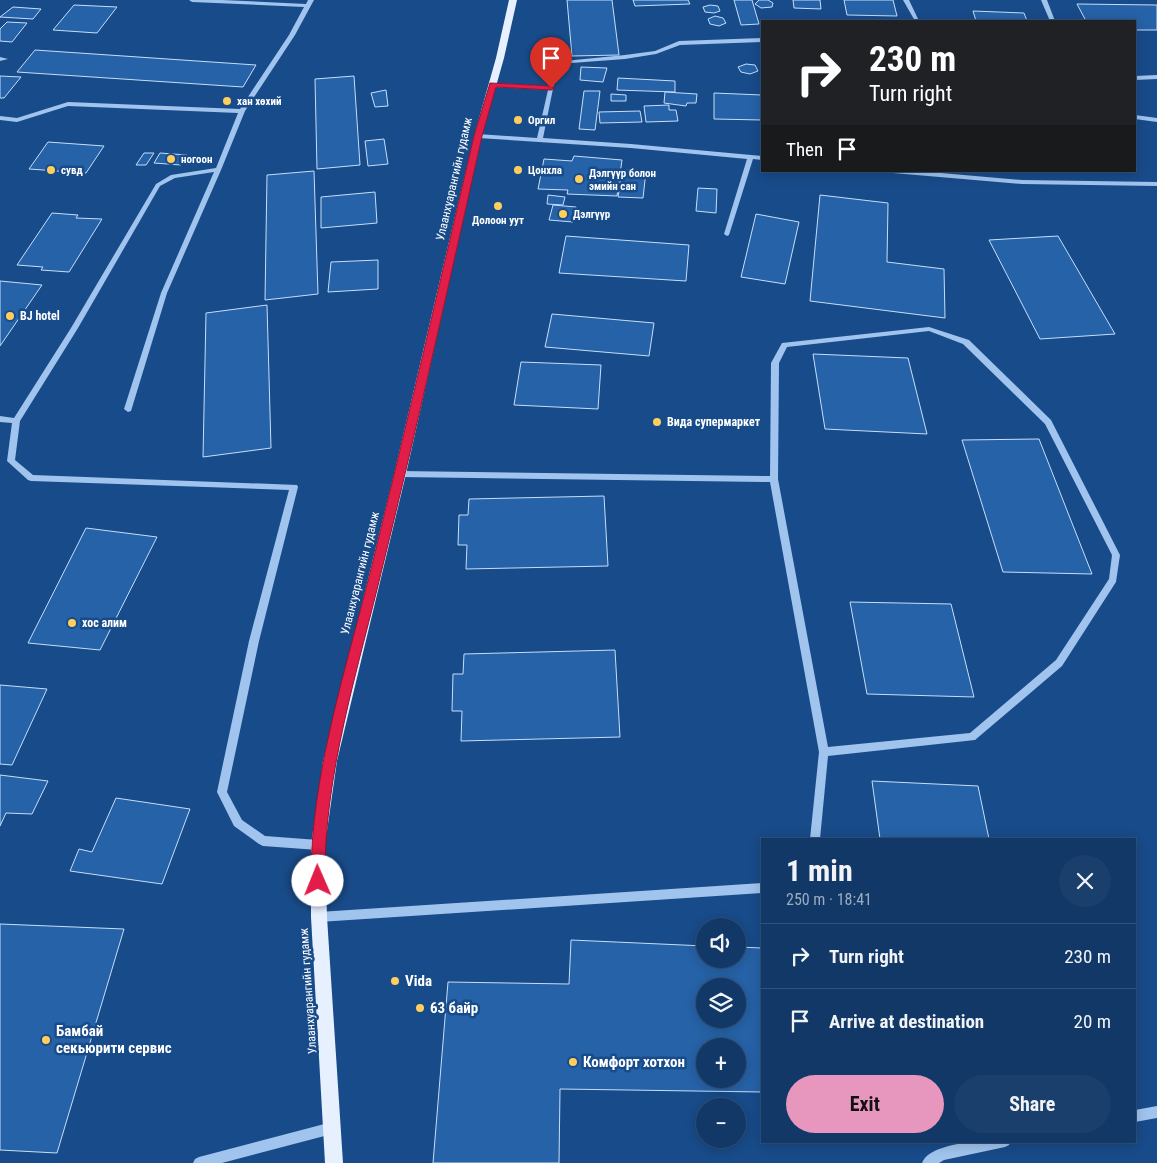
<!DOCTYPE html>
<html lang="en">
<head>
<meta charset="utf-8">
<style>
	:root { --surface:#123867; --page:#1b3f6d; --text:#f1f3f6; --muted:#9cacc0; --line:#31527b; --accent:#e797bd }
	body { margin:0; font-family:"Roboto Condensed",sans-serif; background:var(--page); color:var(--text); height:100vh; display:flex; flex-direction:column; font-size:19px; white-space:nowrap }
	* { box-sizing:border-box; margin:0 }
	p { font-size:16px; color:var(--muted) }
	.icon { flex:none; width:28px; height:28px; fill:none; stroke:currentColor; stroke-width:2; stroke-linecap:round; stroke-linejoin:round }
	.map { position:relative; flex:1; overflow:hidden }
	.drawer { position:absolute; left:761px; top:838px; width:375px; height:305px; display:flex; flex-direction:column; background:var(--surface); border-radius:0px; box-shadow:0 2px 12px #0003,0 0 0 1px var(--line) }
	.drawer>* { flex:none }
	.banner { position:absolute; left:761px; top:20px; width:375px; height:152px; border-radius:0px; box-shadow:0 2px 12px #0003,0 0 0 1px var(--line); background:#202124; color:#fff; overflow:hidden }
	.fabs { position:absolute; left:696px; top:918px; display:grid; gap:10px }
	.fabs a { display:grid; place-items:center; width:50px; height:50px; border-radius:50%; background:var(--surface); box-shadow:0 2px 12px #0003,0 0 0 1px var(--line); font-size:25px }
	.pin { position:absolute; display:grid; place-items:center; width:42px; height:42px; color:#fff; margin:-51px -21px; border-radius:50% 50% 50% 0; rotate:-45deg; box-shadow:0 0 5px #0007 }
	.pin .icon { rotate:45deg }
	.me { position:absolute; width:55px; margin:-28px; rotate:359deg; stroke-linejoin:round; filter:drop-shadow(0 0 4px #0008) }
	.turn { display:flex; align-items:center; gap:18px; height:105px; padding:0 25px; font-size:22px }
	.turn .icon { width:65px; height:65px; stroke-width:2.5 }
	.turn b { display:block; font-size:35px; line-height:42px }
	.then { display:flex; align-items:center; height:48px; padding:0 25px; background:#0003; gap:10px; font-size:19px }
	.round { display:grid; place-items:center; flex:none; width:52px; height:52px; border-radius:26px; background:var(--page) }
	.headline { display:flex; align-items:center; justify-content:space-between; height:85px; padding:0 25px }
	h1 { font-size:30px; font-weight:700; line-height:38px }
	.cta { display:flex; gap:10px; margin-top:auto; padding:10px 25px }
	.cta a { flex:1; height:58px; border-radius:30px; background:var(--accent); color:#111; font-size:20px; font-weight:700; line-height:58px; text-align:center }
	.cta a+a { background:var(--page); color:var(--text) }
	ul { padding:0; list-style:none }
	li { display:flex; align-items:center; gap:15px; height:65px; padding:0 25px; border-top:1px solid var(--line) }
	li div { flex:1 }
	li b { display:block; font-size:19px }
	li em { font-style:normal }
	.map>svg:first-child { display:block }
</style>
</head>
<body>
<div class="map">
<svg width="1157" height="1163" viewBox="0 0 1157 1163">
	<rect width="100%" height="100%" fill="#184b89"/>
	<g fill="#2662a7" stroke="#c6defa" fill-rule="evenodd">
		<path d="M567,0h45l7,55 -47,1z"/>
		<path d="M633,0h55l2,4 -55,2z"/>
		<path d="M734,0h18l7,24 -18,1z"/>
		<path d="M768,0l5,3 -1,4 -11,1 -6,-4 4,-4z"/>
		<path d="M793,0h27l1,9 -27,-1z"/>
		<path d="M844,0h49l4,16 -50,-1z"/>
		<path d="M1077,4l80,1v25h-22v-9h-49z"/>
		<path d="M74,5l43,2 -20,26 -44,-3z"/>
		<path d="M710,5l8,1 2,5 -6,2 -9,-1 -2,-5z"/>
		<path d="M13,7l28,2 -8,10 -33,-2z"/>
		<path d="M973,11l51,2 3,8h-51z"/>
		<path d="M715,16l8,2 3,5 -7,3 -9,-2 -2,-5z"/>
		<path d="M7,22l20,1 -15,19 -12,-1v-12z"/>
		<path d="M35,50l221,15 -13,22 -226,-15z"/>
		<path d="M746,64l9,1 3,6 -8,3 -9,-2 -3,-5z"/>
		<path d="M581,67l26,1 -4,14 -23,-2z"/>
		<path d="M0,76l21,1 -17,21h-4z"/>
		<path d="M354,76l6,89 -43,4 -2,-90z"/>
		<path d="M618,78l57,3v11l-58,-2z"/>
		<path d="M386,90l2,16 -13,1 -4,-14z"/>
		<path d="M584,91h16l-5,39 -16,-1z"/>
		<path d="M665,92l32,2 -1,9h-9l-1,3 -22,-3z"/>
		<path d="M714,93l48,2v25l-48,-1z"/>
		<path d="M611,94l15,1v6h-15z"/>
		<path d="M669,105v5h7l2,11 -32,1 -2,-16z"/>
		<path d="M640,111l2,11 -42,1 -1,-11z"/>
		<path d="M384,139l4,25 -20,2 -3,-25z"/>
		<path d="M48,142l56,4 -18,27 -57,-4z"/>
		<path d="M144,153h10l-8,12h-10z"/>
		<path d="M160,153l27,2 -6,10 -27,-2z"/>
		<path d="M574,156l48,4 -5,36 -50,-2 1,-4 -30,-1 6,-30 28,2z"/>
		<path d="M622,170l24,1 -3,27 -25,-1z"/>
		<path d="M314,171l4,123 -53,6 2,-125z"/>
		<path d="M698,188l19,1 -1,24 -20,-2z"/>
		<path d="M375,192l2,31 -56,5v-31z"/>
		<path d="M548,195l17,2 -2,8 -16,-1z"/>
		<path d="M820,195l68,8 -1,59 57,7 1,49 -135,-17z"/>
		<path d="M553,205l23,2 -3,15 -24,-2z"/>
		<path d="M52,213l26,2 -2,3 26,1 -33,53 -28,-2 2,-3 -26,-2z"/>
		<path d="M756,214l43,8 -14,62 -44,-7z"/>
		<path d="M566,236l123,9 -3,36 -127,-8z"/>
		<path d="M1058,236l57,98 -75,5 -51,-99z"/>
		<path d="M378,260v29l-50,3 3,-30z"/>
		<path d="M0,281l42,4 -42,61z"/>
		<path d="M267,305l4,143 -68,9 3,-144z"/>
		<path d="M552,314l102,9 -5,33 -104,-9z"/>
		<path d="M813,354l95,4 19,76 -102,-5z"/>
		<path d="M521,362l80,3 -3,44 -84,-4z"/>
		<path d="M1039,439l53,135 -89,-2 -41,-132z"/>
		<path d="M604,496l4,70 -142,3 1,-24h-9l1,-30h9l1,-16z"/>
		<path d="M86,528l71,9 -57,113 -72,-7z"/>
		<path d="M850,602l101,2 23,93 -107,-3z"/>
		<path d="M615,650l5,87 -159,4 1,-30h-10l1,-37h10l1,-20z"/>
		<path d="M0,685l47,4 -35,76 -12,-1z"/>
		<path d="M0,775l48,6 -16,33 -26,-1 -6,13z"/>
		<path d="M872,781l106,5 11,53h-109z"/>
		<path d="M116,798l74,11 -28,75 -92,-13 9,-22 13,3z"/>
		<path d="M0,924l124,5 -67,224 -57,-3z"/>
		<path d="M571,940l134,6v13h33v-12l24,1v144l-202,-3 -1,74h-126l15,-181 121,2zM705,986h33v33h-33zM705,1046h33v33h-33z"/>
	</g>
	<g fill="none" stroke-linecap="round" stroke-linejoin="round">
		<g fill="#a0c4ee" fill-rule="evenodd">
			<path d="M189,0h33l84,4 2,-4h6l-19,35 -50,76 -24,59 -54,123 -36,118 -3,1 -4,-3 37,-116 53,-121 -39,6 -15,8 -82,142 -58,93 -5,39 18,15 264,10 1,2 -39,154 -32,151 15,28 23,16 53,4 4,1 1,4 -1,4 -4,1 -55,-4 -4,-2 -25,-18 -17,-34 32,-151 40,-151 -258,-9 -3,-1 -21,-19 5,-38 -12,-1v-6l14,2 57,-90 85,-144 15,-9 45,-7 22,-55 -170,-7 -51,16 -17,-2v-4l17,2 51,-16 172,7 49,-74 15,-28 -112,-5z"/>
			<path d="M903,0h6l10,21h-4z"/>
			<path d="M1041,0h6l8,21h-5z"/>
			<path d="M762,38v4l-82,3 -24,9 -31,5 -67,5 -15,74 88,6 131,12v4l-9,-1 -24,76 -2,1 -3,-2 23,-75 -116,-11 -153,-10 -3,-2 3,-2 59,4 11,-48 -56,-3 -3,-2 3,-2 56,3 6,-24 71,-7 30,-4 24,-10z"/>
			<path d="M0,57l8,2 -8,2z"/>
			<path d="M1157,75v4l-22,1v-4z"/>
			<path d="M1135,115l22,3v4l-22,-3z"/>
			<path d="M890,171h28l104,9 135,2v4l-135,-2 -129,-11z"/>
			<path d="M929,327l40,13 82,80 69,135 -4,27 -54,84 -87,74 -147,16 -8,83h-10l9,-87 -49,-270 -370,-5 -4,-3 4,-3 370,5 1,-113 11,-20zM929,331l34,13 82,80 67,131 -3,24 -53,81 -86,73 -142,14 -50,-268 1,-116 8,-16z"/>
			<path d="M762,883v10l-443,29 -4,-1 -1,-4 1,-4 4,-1z"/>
			<path d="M1157,1106v12l-22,4v-12z"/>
			<path d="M332,1122l4,2 2,4 -2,4 -4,2 -110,29h-29l2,-4 4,-2z"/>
			<path d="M974,1141h37l-2,4 -4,2 -61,13 -5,3h-17c6,-16 37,-19 52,-22z"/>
		</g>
		<path fill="#e7f0ff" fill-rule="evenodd" d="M509,0h8l-13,58 -22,78 -76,338 -69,287 -12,84 2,72 16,246h-18l-14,-246v-72l12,-84 71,-287 80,-338 22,-78z"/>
	</g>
	<path fill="#e11d48" stroke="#92132f" d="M490,83l61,3 4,2 -4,2 -55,-3 -14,49c-32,143 -64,287 -99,429 -24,101 -60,212 -58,316l-2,4 -5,2 -5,-2 -2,-4c-1,-104 36,-215 61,-316 35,-142 69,-286 102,-429z"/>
	<g fill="#ffce5d" stroke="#184b89" stroke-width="2">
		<circle cx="227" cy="101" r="5"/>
		<circle cx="518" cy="120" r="5"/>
		<circle cx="171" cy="159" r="5"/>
		<circle cx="51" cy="170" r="5"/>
		<circle cx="518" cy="170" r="5"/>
		<circle cx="579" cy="179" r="5"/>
		<circle cx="498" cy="206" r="5"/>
		<circle cx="563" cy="214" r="5"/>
		<circle cx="10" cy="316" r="5"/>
		<circle cx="657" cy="422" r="5"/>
		<circle cx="72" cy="623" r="5"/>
		<circle cx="395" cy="981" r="5"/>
		<circle cx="420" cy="1008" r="5"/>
		<circle cx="46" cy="1040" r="5"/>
		<circle cx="573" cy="1062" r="5"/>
	</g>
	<g text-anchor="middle" stroke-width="5" stroke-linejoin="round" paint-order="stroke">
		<g font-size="11" font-weight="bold" fill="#fff" stroke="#184b89" text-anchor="start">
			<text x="237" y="105">хан хөхий</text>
			<text x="528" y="124">Оргил</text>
			<text x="181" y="163">ногоон</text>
			<text x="61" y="174">сувд</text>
			<text x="528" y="174">Цонхла</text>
			<text x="589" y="177">Дэлгүүр болон<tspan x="589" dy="13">эмийн сан</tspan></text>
			<text x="573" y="218">Дэлгүүр</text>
			<text x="498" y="224" text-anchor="middle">Долоон уут</text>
		</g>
		<g font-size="12" fill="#fff" stroke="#184b89">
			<text transform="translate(454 179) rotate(-77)" y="4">Улаанхуарангийн гудамж</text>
			<text transform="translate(360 573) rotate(-76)" y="4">Улаанхуарангийн гудамж</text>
			<text transform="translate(308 991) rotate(-94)" y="4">Улаанхуарангийн гудамж</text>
		</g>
		<g font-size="12" font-weight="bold" fill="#fff" stroke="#184b89" text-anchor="start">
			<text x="20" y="320">BJ hotel</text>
			<text x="667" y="426">Вида супермаркет</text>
			<text x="82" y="627">хос алим</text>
		</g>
		<g font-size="15" font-weight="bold" fill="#fff" stroke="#184b89" text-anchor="start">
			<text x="405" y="986">Vida</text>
			<text x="430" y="1013">63 байр</text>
			<text x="56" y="1036">Бамбай<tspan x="56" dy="17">секьюрити сервис</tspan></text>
			<text x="583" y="1067">Комфорт хотхон</text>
		</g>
	</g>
</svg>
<div class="fabs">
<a><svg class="icon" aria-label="sound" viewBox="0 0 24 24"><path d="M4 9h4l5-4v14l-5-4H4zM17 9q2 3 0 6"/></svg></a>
<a><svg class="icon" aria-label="layers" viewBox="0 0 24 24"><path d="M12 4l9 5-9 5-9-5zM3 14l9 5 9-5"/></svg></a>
<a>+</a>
<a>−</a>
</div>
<div class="pin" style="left:551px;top:88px;background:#d93025"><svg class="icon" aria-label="arrive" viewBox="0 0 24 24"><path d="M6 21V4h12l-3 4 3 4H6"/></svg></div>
<svg class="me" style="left:318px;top:881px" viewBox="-20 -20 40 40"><circle r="19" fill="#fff"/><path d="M0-13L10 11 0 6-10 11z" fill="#e11d48"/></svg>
<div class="banner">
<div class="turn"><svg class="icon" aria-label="right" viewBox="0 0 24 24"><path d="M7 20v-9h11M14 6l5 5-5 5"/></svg><div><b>230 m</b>Turn right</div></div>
<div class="then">Then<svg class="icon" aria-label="arrive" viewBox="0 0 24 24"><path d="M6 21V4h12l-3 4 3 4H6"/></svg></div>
</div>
<section class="drawer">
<div class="headline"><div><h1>1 min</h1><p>250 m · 18:41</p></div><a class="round"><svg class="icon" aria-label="close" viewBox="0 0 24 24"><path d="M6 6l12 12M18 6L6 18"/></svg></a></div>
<ul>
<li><svg class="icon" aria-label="right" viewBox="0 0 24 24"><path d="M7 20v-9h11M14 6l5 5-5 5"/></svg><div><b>Turn right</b></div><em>230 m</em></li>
<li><svg class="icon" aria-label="arrive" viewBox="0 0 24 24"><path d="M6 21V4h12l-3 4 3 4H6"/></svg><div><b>Arrive at destination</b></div><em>20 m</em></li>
</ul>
<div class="cta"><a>Exit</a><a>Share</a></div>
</section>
</div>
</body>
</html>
